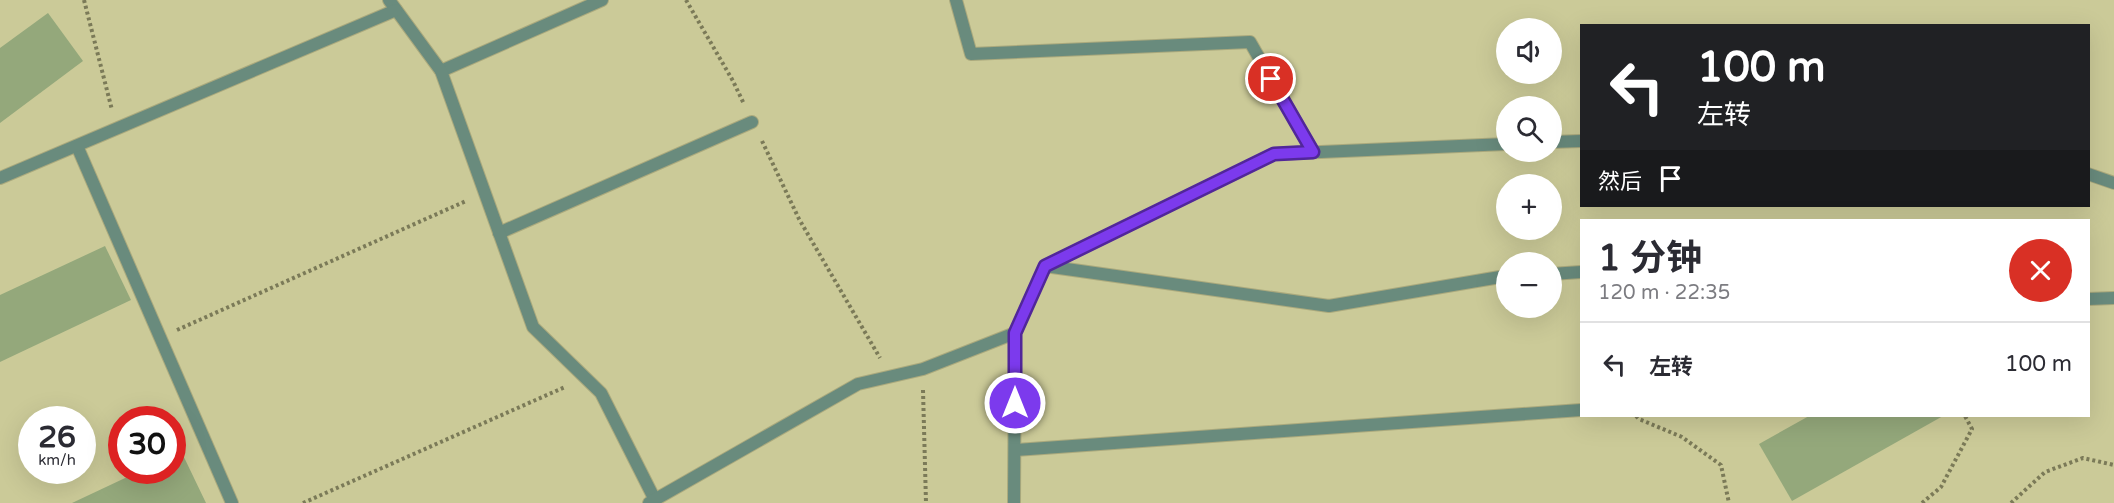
<!DOCTYPE html>
<html lang="zh">
<head>
<meta charset="utf-8">
<style>
	:root { --surface:#fff; --page:#f2f2f3; --text:#2b2b33; --muted:#7c7c81; --line:#e1e1e2 }
	body { margin:0; font-family:"Varela Round","Noto Sans SC",sans-serif; background:var(--page); color:var(--text); height:100vh; display:flex; flex-direction:column; font-size:22px; white-space:nowrap }
	* { box-sizing:border-box; margin:0 }
	p { font-size:20px; color:var(--muted) }
	.icon { flex:none; width:33px; height:33px; fill:none; stroke:currentColor; stroke-width:2; stroke-linecap:round; stroke-linejoin:round }
	.map { position:relative; flex:1; overflow:hidden }
	.drawer { position:absolute; left:1580px; top:219px; width:510px; height:198px; display:flex; flex-direction:column; background:var(--surface); border-radius:0px; box-shadow:0 6px 24px #0002 }
	.drawer>* { flex:none }
	.hud { position:absolute; left:1580px; top:24px; width:510px; height:183px; border-radius:0px; box-shadow:0 6px 24px #0002; background:#202124; color:#fff; overflow:hidden }
	.buttons { position:absolute; left:1496px; top:18px; display:grid; gap:12px }
	.buttons a { display:grid; place-items:center; width:66px; height:66px; border-radius:50%; background:var(--surface); box-shadow:0 6px 24px #0002; font-size:30px }
	.speed { position:absolute; left:18px; top:406px; display:flex; gap:12px; font-size:30px; font-weight:700; text-align:center }
	.speed>* { display:grid; place-content:center; width:78px; height:78px; border-radius:50%; background:var(--surface); box-shadow:0 6px 24px #0002; line-height:1 }
	.speed small { font-size:15px; font-weight:400 }
	.speed .limit { border:9px solid #d22; background:#fff; color:#111 }
	.pin { position:absolute; display:grid; place-items:center; width:51px; height:51px; color:#fff; margin:-26px; border:3px solid #fff; border-radius:50%; box-shadow:0 2px 6px #0007 }
	.me { position:absolute; width:66px; margin:-33px; rotate:0deg; stroke-linejoin:round; filter:drop-shadow(0 0 4px #0008) }
	.turn { display:flex; align-items:center; gap:21px; height:126px; padding:0 18px; font-size:27px }
	.turn .icon { width:78px; height:78px; stroke-width:2.5 }
	.turn b { display:block; font-size:42px; line-height:51px }
	.then { display:flex; align-items:center; height:57px; padding:0 18px; background:#0003; gap:12px; font-size:22px }
	.round { display:grid; place-items:center; flex:none; width:63px; height:63px; border-radius:32px; background:var(--page) }
	.summary { display:flex; align-items:center; justify-content:space-between; height:102px; padding:0 18px }
	h1 { font-size:36px; font-weight:700; line-height:45px }
	ul { padding:0; list-style:none }
	li { display:flex; align-items:center; gap:18px; height:84px; padding:0 18px; border-top:2px solid var(--line) }
	li div { flex:1 }
	li b { display:block; font-size:22px }
	li em { font-style:normal }
	.map>svg:first-child { display:block }
</style>
</head>
<body>
<div class="map">
<svg width="2114" height="503" viewBox="0 0 2114 503">
	<rect width="100%" height="100%" fill="#cbca98"/>
	<g fill="#94a87b">
		<path d="M48,13l35,48 -83,62v-75z"/>
		<path d="M105,246l26,54 -131,62v-67z"/>
		<path d="M1809,416h134l-151,85 -33,-57z"/>
		<path d="M181,451l25,52h-134l68,-32h32v-15z"/>
	</g>
	<g fill="none" stroke-linecap="round" stroke-linejoin="round">
		<defs>
			<g id="service">
				<path d="M441,71l161,-71"/>
				<path d="M499,233l253,-111"/>
				<path d="M1045,266l284,40 177,-30"/>
				<path d="M1551,274l30,-2"/>
				<path d="M2088,299l26,-1"/>
				<path d="M1015,450l566,-40"/>
			</g>
			<g id="minor">
				<path d="M389,0l52,71 92,256 68,66 54,107"/>
				<path d="M956,0l15,54 279,-12 63,110"/>
				<path d="M1551,142l30,-1"/>
				<path d="M77,146l155,357"/>
				<path d="M2088,174l26,9"/>
				<path d="M0,178l396,-168"/>
				<path d="M649,503l209,-119 65,-15 92,-36"/>
				<path d="M1014,503l1,-170 30,-67 229,-112 232,-10"/>
			</g>
		</defs>
		<use href="#service" stroke="#aaa97d" stroke-width="14"/>
		<use href="#minor" stroke="#aaa97d" stroke-width="14"/>
		<g stroke="#7b7a58" stroke-width="4" stroke-dasharray="3 3" stroke-linecap="butt">
			<path d="M84,0l28,110"/>
			<path d="M686,0l47,81 11,23"/>
			<path d="M762,141l37,78 81,139"/>
			<path d="M177,330l289,-129"/>
			<path d="M923,390l3,113"/>
			<path d="M1636,416l3,3 43,18 39,28 8,38"/>
			<path d="M303,503l262,-116"/>
			<path d="M1922,503l19,-16 31,-58 -7,-13"/>
			<path d="M2011,503l34,-31 38,-14 31,7"/>
		</g>
		<use href="#service" stroke="#698b7d" stroke-width="12"/>
		<use href="#minor" stroke="#698b7d" stroke-width="12"/>
	</g>
	<g fill="none" stroke-linecap="round" stroke-linejoin="round">
		<defs>
			<path id="route" d="M1015,403v-70l30,-67 229,-112 39,-2 -42,-73"/>
		</defs>
		<use href="#route" stroke="#51269a" stroke-width="15"/>
		<use href="#route" stroke="#7c3aed" stroke-width="10"/>
	</g>
</svg>
<div class="buttons">
<a><svg class="icon" aria-label="sound" viewBox="0 0 24 24"><path d="M4 9h4l5-4v14l-5-4H4zM17 9q2 3 0 6"/></svg></a>
<a><svg class="icon" aria-label="search" viewBox="0 0 24 24"><circle cx="10" cy="10" r="6"/><path d="M15 15l6 6"/></svg></a>
<a>+</a>
<a>−</a>
</div>
<div class="speed"><div>26<small>km/h</small></div><div class="limit">30</div></div>
<div class="pin" style="left:1271px;top:79px;background:#d93025"><svg class="icon" aria-label="arrive" viewBox="0 0 24 24"><path d="M6 21V4h12l-3 4 3 4H6"/></svg></div>
<svg class="me" style="left:1015px;top:403px" viewBox="-20 -20 40 40"><circle r="17" fill="#7c3aed" stroke="#fff" stroke-width="3"/><path d="M0-11L8 9 0 5-8 9z" fill="#fff"/></svg>
<div class="hud">
<div class="turn"><svg class="icon" aria-label="left" viewBox="0 0 24 24"><path d="M17 20v-9H6M10 6l-5 5 5 5"/></svg><div><b>100 m</b>左转</div></div>
<div class="then">然后<svg class="icon" aria-label="arrive" viewBox="0 0 24 24"><path d="M6 21V4h12l-3 4 3 4H6"/></svg></div>
</div>
<section class="drawer">
<div class="summary"><div><h1>1 分钟</h1><p>120 m · 22:35</p></div><a class="round" style="background:#d93025;color:#fff"><svg class="icon" aria-label="close" viewBox="0 0 24 24"><path d="M6 6l12 12M18 6L6 18"/></svg></a></div>
<ul>
<li><svg class="icon" aria-label="left" viewBox="0 0 24 24"><path d="M17 20v-9H6M10 6l-5 5 5 5"/></svg><div><b>左转</b></div><em>100 m</em></li>
</ul>
</section>
</div>
</body>
</html>
